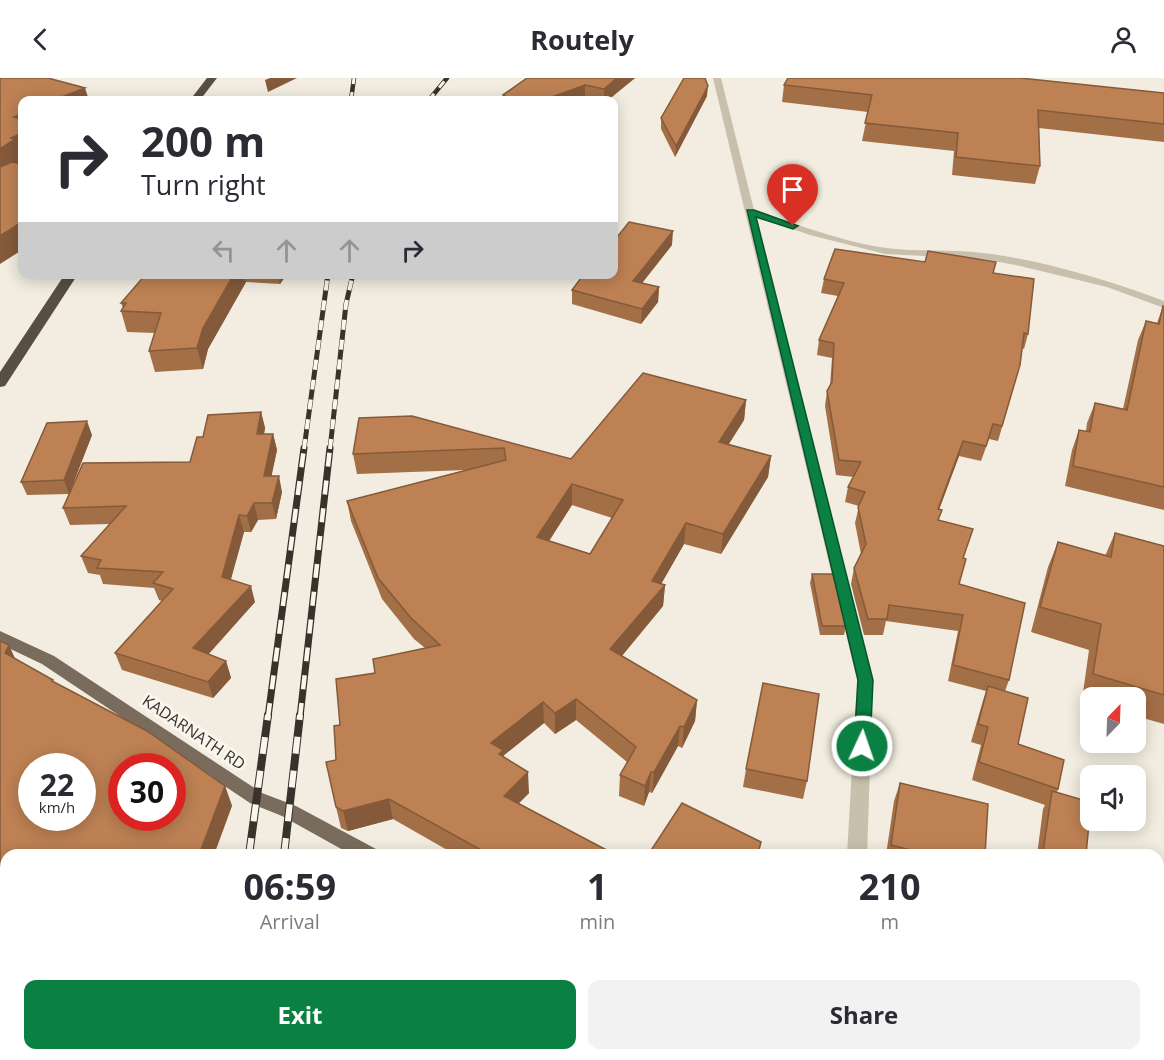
<!DOCTYPE html>
<html lang="en">
<head>
<meta charset="utf-8">
<style>
	:root { --surface:#fff; --page:#f2f2f3; --text:#2b2b33; --muted:#7c7c81; --accent:#0b8043 }
	body { margin:0; font-family:"Open Sans",sans-serif; background:var(--page); color:var(--text); height:100vh; display:flex; flex-direction:column; font-size:22px; white-space:nowrap }
	* { box-sizing:border-box; margin:0 }
	p { font-size:20px; color:var(--muted) }
	.icon { flex:none; width:33px; height:33px; fill:none; stroke:currentColor; stroke-width:2; stroke-linecap:round; stroke-linejoin:round }
	.map { position:relative; flex:1; overflow:hidden }
	.sheet { position:absolute; left:0px; top:771px; width:1164px; height:212px; display:flex; flex-direction:column; background:var(--surface); border-radius:18px 18px 0 0; box-shadow:0 3px 15px #0003 }
	.sheet>* { flex:none }
	.hud { position:absolute; left:18px; top:18px; width:600px; height:183px; border-radius:12px; box-shadow:0 3px 15px #0003; background:#fff; color:var(--text); overflow:hidden }
	.needle { width:39px; rotate:23deg }
	.tools { position:absolute; left:1080px; top:609px; display:grid; gap:12px }
	.tools a { display:grid; place-items:center; width:66px; height:66px; border-radius:12px; background:var(--surface); box-shadow:0 3px 15px #0003; font-size:30px }
	.speed { position:absolute; left:18px; top:675px; display:flex; gap:12px; font-size:30px; font-weight:700; text-align:center }
	.speed>* { display:grid; place-content:center; width:78px; height:78px; border-radius:50%; background:var(--surface); box-shadow:0 3px 15px #0003; line-height:1 }
	.speed small { font-size:15px; font-weight:400 }
	.speed .limit { border:9px solid #d22; background:#fff; color:#111 }
	.pin { position:absolute; display:grid; place-items:center; width:51px; height:51px; color:#fff; margin:-62px -26px; border-radius:50% 50% 50% 0; rotate:-45deg; box-shadow:0 0 6px #0007 }
	.pin .icon { rotate:45deg }
	.me { position:absolute; width:66px; margin:-33px; rotate:3deg; stroke-linejoin:round; filter:drop-shadow(0 0 4px #0008) }
	.turn { display:flex; align-items:center; gap:21px; height:126px; padding:0 24px; font-size:27px }
	.turn .icon { width:78px; height:78px; stroke-width:2.5 }
	.turn b { display:block; font-size:42px; line-height:51px }
	.lanes { display:flex; align-items:center; height:57px; padding:0 24px; background:#0003; justify-content:center; gap:30px; direction:ltr }
	.lanes .off { opacity:.35 }
	.eta { display:flex; justify-content:space-evenly; align-items:center; height:102px; text-align:center }
	.eta b { font-size:36px; font-weight:700; line-height:42px }
	.action { display:flex; gap:12px; margin-top:auto; padding:12px 24px }
	.action a { flex:1; height:69px; border-radius:12px; background:var(--accent); color:#fff; font-size:24px; font-weight:700; line-height:69px; text-align:center }
	.action a+a { background:var(--page); color:var(--text) }
	header { display:flex; justify-content:space-between; align-items:center; height:78px; padding:0 24px; background:var(--surface); font-size:27px; font-weight:700 }
	.map>svg:first-child { display:block }
</style>
</head>
<body>
<header><svg class="icon" aria-label="back" viewBox="0 0 24 24"><path d="M15 5l-7 7 7 7"/></svg>Routely<svg class="icon" aria-label="person" viewBox="0 0 24 24"><circle cx="12" cy="8" r="4"/><path d="M4 21q1-7 8-7t8 7"/></svg></header>
<div class="map">
<svg width="1164" height="982" viewBox="0 0 1164 982">
	<rect width="100%" height="100%" fill="#f2ede0"/>
	<g fill="none" stroke-linecap="round" stroke-linejoin="round">
		<g fill="#c9bfad" fill-rule="evenodd">
			<path d="M713,0h8l33,132c40,13 92,33 133,38 31,4 64,1 96,5 59,7 125,27 181,48v7l-57,-21 -87,-21 -37,-7 -98,-5 -75,-19 -54,-18 117,463 -6,175h-20l10,-175z"/>
			<path d="M806,976h26l-3,6h-25z"/>
		</g>
		<g fill="#796c5d" fill-rule="evenodd">
			<path d="M0,553l54,25 208,137 34,13 80,43 3,6h-27l-70,-39 -32,-13 -208,-139 -42,-20z"/>
			<path d="M691,976h28l2,6h-27z"/>
		</g>
		<g fill="#584e43" fill-rule="evenodd">
			<path d="M207,0h10l-17,22h-10z"/>
			<path d="M65,196h13l-73,112 -5,1v-15z"/>
		</g>
		<defs>
			<g id="rail-far3">
				<path d="M351,22l3,-22"/>
				<path d="M429,22l18,-22"/>
			</g>
			<g id="rail-far2">
				<path d="M304,371l24,-175"/>
				<path d="M330,371l16,-145 7,-30"/>
			</g>
			<g id="rail-far1">
				<path d="M268,639l36,-269"/>
				<path d="M300,639l30,-269"/>
			</g>
			<g id="rail">
				<path d="M249,777l19,-140"/>
				<path d="M284,777l16,-140"/>
				<path d="M221,982l1,-6"/>
				<path d="M262,982l1,-6"/>
			</g>
		</defs>
		<use href="#rail-far3" stroke="#38322b" stroke-width="4.5"/>
		<use href="#rail-far2" stroke="#38322b" stroke-width="5"/>
		<use href="#rail-far1" stroke="#38322b" stroke-width="7"/>
		<use href="#rail" stroke="#38322b" stroke-width="8"/>
		<use href="#rail-far3" stroke="#f9f6ed" stroke-width="3" stroke-dasharray="8" stroke-linecap="butt"/>
		<use href="#rail-far2" stroke="#f9f6ed" stroke-width="4" stroke-dasharray="10" stroke-linecap="butt"/>
		<use href="#rail-far1" stroke="#f9f6ed" stroke-width="4.5" stroke-dasharray="14" stroke-linecap="butt"/>
		<use href="#rail" stroke="#f9f6ed" stroke-width="6" stroke-dasharray="17" stroke-linecap="butt"/>
	</g>
	<g fill="#a36f47" fill-rule="evenodd">
		<path d="M527,0h108l-27,22h-110l6,-2 -1,-3z"/>
		<path d="M784,7l380,8v49l-125,-14 1,38 -5,18 -83,-9 2,-24 -92,-10 6,-29 -86,-10z"/>
		<path d="M707,18l-32,61 -14,-28v-11z"/>
		<path d="M672,167l-30,38 17,4 -1,15 -17,22 -69,-20v-14z"/>
		<path d="M993,195l35,61 -4,15 -2,-1 -2,17 -22,76 -9,-2 -8,22 -22,-5 -20,54v10l24,38 -4,26 50,96 -4,11 13,53 40,45 -1,3 29,63h-49l6,-46 2,-4 -73,-25 9,-35 -10,-3 11,-38 4,-13 -38,-10 10,-50 -72,-10 -3,14h-19l-13,-51 3,-16 7,-14 -6,-31 4,-17 -14,-4 3,-15 6,-10 -18,-2 -11,-69 2,-15 3,-5 2,-28 -15,-3 2,-15 19,-44 -17,-3 3,-14z"/>
		<path d="M146,196h141l-7,10 -34,-2 -38,67 -5,20 -48,3 -6,-21 6,-18 -28,-1 -6,-21 2,-3 -2,-5z"/>
		<path d="M1163,228l1,1v203l-99,-24 7,-36 7,-20 7,1 1,-8 8,-20 28,6 15,-69 8,-19 11,2z"/>
		<path d="M746,322l-2,20 -15,24 42,12 -3,21 -47,77 -37,-10 -23,40 4,1 -2,21 -41,50 75,44 -2,21 -13,27 -4,-2 -26,47 -3,-1 -5,14 -25,-10 1,-21 7,-13 -51,-42 -21,14 -11,-11 -41,33 26,37 -10,10 97,52h-160l-63,-36 -45,12 -7,-3 -5,-21v-47l4,-35 35,-52 50,-25 -11,-9 -32,-40 -31,-78 -4,-20 119,-31 -109,4 -4,-20 6,-36 212,41zM572,427l40,13 -22,36 -41,-13z"/>
		<path d="M261,334l4,16 -1,6h9l4,16 -6,26 11,16 -6,27 -18,1 -7,12h-7l-13,47 24,23 -47,52 18,7 5,17 -18,20 -91,-28 -7,-17 47,-52 -3,-1 -5,-12 -51,-4 -3,-9 -12,-2 -7,-17 29,-32 -40,1 -7,-17 127,-46 13,-25z"/>
		<path d="M92,357l-23,59 -42,1 -6,-13z"/>
		<path d="M1115,455l49,13v178l-28,-8v-18h-46v4l-8,-2 7,-50 -58,-18 17,-65 10,-25 47,14z"/>
		<path d="M812,496l34,52 -2,9h-24l-10,-52z"/>
		<path d="M0,563l15,18 210,127 7,20 -226,49v136l-6,-3z"/>
		<path d="M746,691l61,12 -4,18 -60,-12z"/>
		<path d="M900,705l85,72h-99l8,-54z"/>
		<path d="M899,976h259l6,6h-266z"/>
	</g>
	<g fill="#845a3a">
		<path d="M270,0h27l-29,14 -3,-12z"/>
		<path d="M617,0h18l-27,22h-4v-11z"/>
		<path d="M585,7v15h-36v-2z"/>
		<path d="M708,8l-1,10 -32,61 1,-11z"/>
		<path d="M85,10l4,12h-35z"/>
		<path d="M22,36v43l-1,1 1,2 -22,16v-27l14,-32z"/>
		<path d="M22,144v28l-22,14v-28z"/>
		<path d="M673,153l-1,14 -40,51 1,-15z"/>
		<path d="M234,196h10l2,8 -38,67 -5,20 -6,-21 6,-20z"/>
		<path d="M278,196h9l-7,10z"/>
		<path d="M659,209l-1,15 -17,22 1,-15z"/>
		<path d="M746,322l-2,20 -27,42 2,-20z"/>
		<path d="M261,334l4,16 -4,23 -4,-17z"/>
		<path d="M87,343l5,14 -23,59 -5,-14z"/>
		<path d="M273,356l4,16 -9,43 -4,-17z"/>
		<path d="M963,363l-4,15 -26,69 5,-16z"/>
		<path d="M771,378l-3,21 -47,77 2,-20z"/>
		<path d="M279,398l3,16 -6,27 -4,-16z"/>
		<path d="M572,406v21l-34,53 -1,-21z"/>
		<path d="M254,425l4,17 -7,12 -4,-16z"/>
		<path d="M239,437l5,17 -17,61 -5,-16z"/>
		<path d="M686,445l-2,21 -32,56 13,-15 -2,21 -53,64v-21l42,-68z"/>
		<path d="M251,508l4,16 -56,63 -6,-17z"/>
		<path d="M9,567l9,20 -13,-12z"/>
		<path d="M226,583l5,17 -18,20 -5,-16z"/>
		<path d="M576,621v21l-21,14v-21z"/>
		<path d="M697,622l-2,21 -13,27 2,-21z"/>
		<path d="M543,624l1,21 -41,33 1,15 -13,-28z"/>
		<path d="M680,648l-2,20 -26,47 2,-21z"/>
		<path d="M528,694l1,21 -23,23 -2,-20z"/>
		<path d="M651,694l-2,20 -5,14 1,-20z"/>
		<path d="M225,708l7,20 -18,49h-15z"/>
		<path d="M389,721l4,20 -45,12 -5,-20z"/>
		<path d="M6,881v31l-6,-9v-14z"/>
		<path d="M152,976h14l-2,6h-13z"/>
	</g>
	<g fill="#bd8153" stroke="#845a3a" stroke-width="1.5" fill-rule="evenodd">
		<path d="M0,0h48l37,10 -31,12h-32v14l-8,3 8,2v14l-11,5 4,1 -15,10z"/>
		<path d="M527,0h90l-13,11 -19,-4 -36,13v2h-51l9,-3 -4,-2z"/>
		<path d="M684,0h21l3,8 -32,60 -15,-28z"/>
		<path d="M788,0h232l144,15v31l-126,-14 2,56 -84,-9 2,-24 -93,-10 7,-28 -88,-10z"/>
		<path d="M12,84l10,2v58l-22,14v-69z"/>
		<path d="M629,144l44,9 -40,50 26,6 -17,22 -70,-19 12,-16h30v-33z"/>
		<path d="M835,171l90,13 3,-11 68,11 -3,11 41,6 -6,55 -4,-1 -4,32 -18,61 -9,-2 -7,22 -23,-5 -25,68 4,1 -4,10 35,9 -10,29 3,1 -7,25 66,19 -16,77 -56,-15 10,-50 -74,-10 -2,14h-19l-14,-51 12,-24 -8,-37 7,-15 -17,-5 13,-25 -22,-2 -12,-69 5,-9 2,-39 -15,-3 25,-57 -20,-4z"/>
		<path d="M146,196h88l-31,54 -6,20 -48,3 12,-38 -40,-2 5,-8h-5z"/>
		<path d="M1163,228l1,1v180l-91,-21 6,-36 11,2 5,-29 32,7 19,-89 13,3z"/>
		<path d="M643,295l103,27 -27,42 52,14 -48,78 -37,-11 -34,58 13,4 -55,64 87,51 -13,27 -4,-1 -26,46h-3l-6,14 -25,-11 16,-28 -60,-48 -21,14 -12,-11 -52,41 12,7 -4,4 29,18 -24,24 112,59h-126l-101,-56 -46,12 -7,-4 -10,-45 10,-2 -2,-34 6,-1 -4,-46 39,-6 -2,-14 67,-14 -29,-27 -33,-40 -31,-77 159,-41 -2,-12 -151,6 6,-36 53,-2 159,43zM572,406l51,16 -33,54 -53,-17z"/>
		<path d="M261,334l-4,22h16l-9,42h15l-7,27h-18l-7,13 -8,-1 -17,62 29,9 -58,62 33,13 -18,21 -93,-29 58,-64 -20,-6 10,-11 -66,-4 4,-8 -20,-4 45,-50 -63,2 20,-45 107,-1 7,-25h6l5,-22z"/>
		<path d="M87,343l-23,59 -43,2 26,-59z"/>
		<path d="M1115,455l49,13v149l-71,-21 8,-50 -61,-17 18,-65 53,15z"/>
		<path d="M812,496h21l13,52h-24z"/>
		<path d="M0,563l9,4 -4,8 48,27 -1,1 95,50 78,55 -26,69h-104l2,-6 -5,6h-86v104l-6,8zM32,688h50v52h-50zM122,688h50v52h-50z"/>
		<path d="M763,605l56,11 -12,87 -61,-12z"/>
		<path d="M988,608l40,12 -10,46 46,16 -6,29 -79,-27 9,-35 -10,-3z"/>
		<path d="M900,705l88,21 -3,51h-55l-39,-10z"/>
		<path d="M1052,713l38,11v11l-4,42h-33l-10,-3z"/>
		<path d="M682,725l79,39 -2,8 13,5h-124z"/>
		<path d="M1158,883l6,2v97h-259l1,-6h252z"/>
		<path d="M63,976h89l-1,6h-90z"/>
		<path d="M544,976h138l9,5v1h-142l-6,-3z"/>
	</g>
	<path fill="#0b8043" stroke="#07532c" stroke-width="1.5" d="M747,132h7l44,16 -5,3 -37,-12 117,463 -3,66 -2,4 -6,2 -6,-2 -2,-4 4,-66z"/>
	<g text-anchor="middle" stroke-width="6" stroke-linejoin="round" paint-order="stroke">
		<g font-size="16" fill="#38322b" stroke="#f9f6ed">
			<text transform="translate(194 654) rotate(34)" y="6">KADARNATH RD</text>
		</g>
	</g>
</svg>
<div class="tools">
<a><svg class="needle" viewBox="-14 -14 28 28"><path d="M0-13l5 13h-10z" fill="#e53935"/><path d="M0 13l5-13h-10z" fill="#7c7c81"/></svg></a>
<a><svg class="icon" aria-label="sound" viewBox="0 0 24 24"><path d="M4 9h4l5-4v14l-5-4H4zM17 9q2 3 0 6"/></svg></a>
</div>
<div class="speed"><div>22<small>km/h</small></div><div class="limit">30</div></div>
<div class="pin" style="left:793px;top:148px;background:#d93025"><svg class="icon" aria-label="arrive" viewBox="0 0 24 24"><path d="M6 21V4h12l-3 4 3 4H6"/></svg></div>
<svg class="me" style="left:862px;top:668px" viewBox="-20 -20 40 40"><circle r="17" fill="#0b8043" stroke="#fff" stroke-width="3"/><path d="M0-11L8 9 0 5-8 9z" fill="#fff"/></svg>
<div class="hud">
<div class="turn"><svg class="icon" aria-label="right" viewBox="0 0 24 24"><path d="M7 20v-9h11M14 6l5 5-5 5"/></svg><div><b>200 m</b>Turn right</div></div>
<div class="lanes"><svg class="icon off" aria-label="left" viewBox="0 0 24 24"><path d="M17 20v-9H6M10 6l-5 5 5 5"/></svg><svg class="icon off" aria-label="ahead" viewBox="0 0 24 24"><path d="M12 20V5M6 11l6-6 6 6"/></svg><svg class="icon off" aria-label="ahead" viewBox="0 0 24 24"><path d="M12 20V5M6 11l6-6 6 6"/></svg><svg class="icon" aria-label="right" viewBox="0 0 24 24"><path d="M7 20v-9h11M14 6l5 5-5 5"/></svg></div>
</div>
<section class="sheet">
<div class="eta">
<div><b>06:59</b><p>Arrival</p></div>
<div><b>1</b><p>min</p></div>
<div><b>210</b><p>m</p></div>
</div>
<div class="action"><a>Exit</a><a>Share</a></div>
</section>
</div>
</body>
</html>
